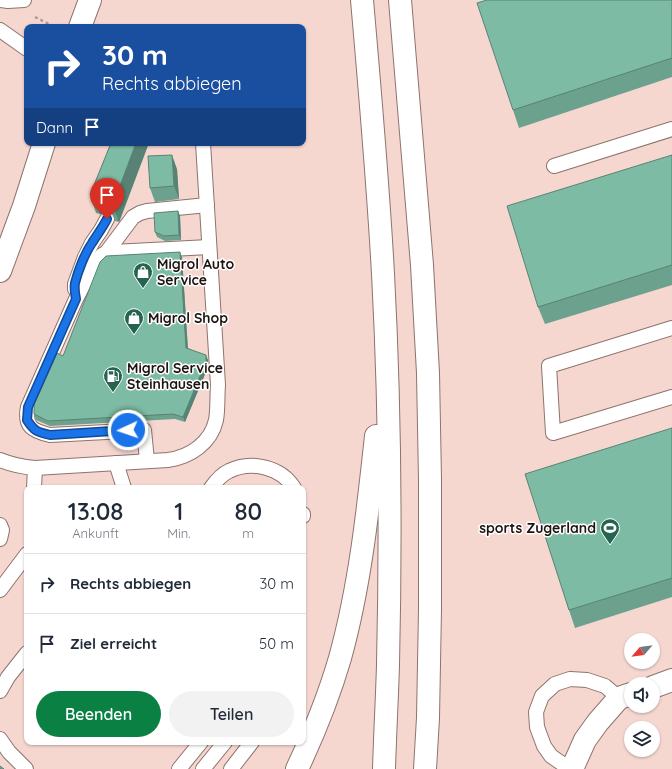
<!DOCTYPE html>
<html lang="de">
<head>
<meta charset="utf-8">
<style>
	:root { --surface:#fff; --page:#f2f2f3; --text:#1f2937; --muted:#747a83; --line:#e0e1e3; --accent:#0b8043 }
	body { margin:0; font-family:Quicksand,sans-serif; background:var(--page); color:var(--text); height:100vh; display:flex; flex-direction:column; font-size:15px; white-space:nowrap }
	* { box-sizing:border-box; margin:0 }
	p { font-size:13px; color:var(--muted) }
	.icon { flex:none; width:22px; height:22px; fill:none; stroke:currentColor; stroke-width:2; stroke-linecap:round; stroke-linejoin:round }
	.map { position:relative; flex:1; overflow:hidden }
	.details { position:absolute; left:24px; top:485px; width:282px; height:260px; display:flex; flex-direction:column; background:var(--surface); border-radius:8px; box-shadow:0 1px 3px #0004 }
	.details>* { flex:none }
	.top-card { position:absolute; left:24px; top:24px; width:282px; height:122px; border-radius:8px; box-shadow:0 1px 3px #0004; background:#1a4fa0; color:#fff; overflow:hidden }
	.needle { width:26px; rotate:242deg }
	.fabs { position:absolute; left:624px; top:633px; display:grid; gap:8px }
	.fabs a { display:grid; place-items:center; width:36px; height:36px; border-radius:50%; background:var(--surface); box-shadow:0 1px 3px #0004; font-size:20px }
	.pin { position:absolute; display:grid; place-items:center; width:34px; height:34px; color:#fff; margin:-41px -17px; border-radius:50% 50% 50% 0; rotate:-45deg; box-shadow:0 0 4px #0007 }
	.pin .icon { rotate:45deg }
	.me { position:absolute; width:44px; margin:-22px; rotate:267deg; stroke-linejoin:round; filter:drop-shadow(0 0 3px #0008) }
	.turn { display:flex; align-items:center; gap:14px; height:84px; padding:0 12px; font-size:18px }
	.turn .icon { width:52px; height:52px; stroke-width:2.5 }
	.turn b { display:block; font-size:28px; line-height:34px }
	.then { display:flex; align-items:center; height:38px; padding:0 12px; background:#0003; gap:8px; font-size:15px }
	.eta { display:flex; justify-content:space-evenly; align-items:center; height:68px; text-align:center }
	.eta b { font-size:24px; font-weight:600; line-height:28px }
	.cta { display:flex; gap:8px; margin-top:auto; padding:8px 12px }
	.cta a { flex:1; height:46px; border-radius:24px; background:var(--accent); color:#fff; font-size:16px; font-weight:600; line-height:46px; text-align:center }
	.cta a+a { background:var(--page); color:var(--text) }
	ul { padding:0; list-style:none }
	li { display:flex; align-items:center; gap:12px; height:60px; padding:0 12px; border-top:1px solid var(--line) }
	li div { flex:1 }
	li b { display:block; font-size:15px }
	li em { font-style:normal }
	.map>svg:first-child { display:block }
</style>
</head>
<body>
<div class="map">
<svg width="672" height="769" viewBox="0 0 672 769">
	<rect width="100%" height="100%" fill="#f5d7d0"/>
	<g fill="none" stroke-linecap="round" stroke-linejoin="round">
		<defs>
			<g id="lane">
				<path d="M1,0l7,1 16,-1"/>
				<path d="M0,30l27,19"/>
				<path d="M554,166l118,-37"/>
				<path d="M106,253l27,-36 7,-4 7,-2 60,-6"/>
				<path d="M75,289v-5l10,-27 7,-14 9,-13 6,-11"/>
				<path d="M672,328l-123,38 4,67 119,-36"/>
				<path d="M0,460c12,5 22,7 35,8l133,-8c22,-3 43,-17 48,-40 2,-11 1,-23 2,-35l-15,-242"/>
				<path d="M147,461l-3,-31 -94,5c-18,-4 -26,-9 -22,-28l48,-108 19,-37 7,-7 4,-2 7,-1 96,-5"/>
				<path d="M116,463l8,25"/>
				<path d="M34,488l1,-20"/>
				<path d="M211,488c5,-7 11,-14 18,-17 22,-11 52,-4 65,17"/>
				<path d="M303,514v2"/>
				<path d="M0,525l2,5 -2,9"/>
				<path d="M0,590l27,-36"/>
				<path d="M0,691l8,-14 19,-24"/>
				<path d="M0,739l9,13 17,17"/>
				<path d="M179,769l22,-27"/>
				<path d="M203,769l22,-27"/>
				<path d="M231,769l21,-27"/>
				<path d="M570,769l-19,-13 -7,-10 -7,-19 -1,-15 6,-16 13,-12 15,-5 17,1 18,6 14,12"/>
			</g>
			<g id="street">
				<path d="M653,687l19,-7"/>
				<path d="M572,769l13,-29 13,-18 21,-24 12,-4"/>
			</g>
			<g id="secondary">
				<path d="M80,27l10,-27"/>
				<path d="M0,271l24,-65 20,-63"/>
			</g>
			<g id="highway">
				<path d="M362,0c8,91 16,182 21,274 7,130 8,261 5,391 -1,34 -3,69 -4,104"/>
				<path d="M400,0l22,265 6,108 2,107v129l-2,109 -3,51"/>
				<path d="M297,769c17,-36 32,-73 43,-111 20,-72 28,-148 36,-222"/>
			</g>
		</defs>
		<use href="#lane" stroke="#8e736d" stroke-width="16"/>
		<use href="#street" stroke="#8e736d" stroke-width="24"/>
		<use href="#secondary" stroke="#8e736d" stroke-width="24"/>
		<use href="#highway" stroke="#8e736d" stroke-width="24"/>
		<path stroke="#b09893" stroke-width="2.5" stroke-dasharray="3 3" stroke-linecap="butt" d="M35,17l20,10"/>
		<use href="#lane" stroke="#fff" stroke-width="14"/>
		<use href="#street" stroke="#fff" stroke-width="22"/>
		<use href="#secondary" stroke="#fff" stroke-width="22"/>
		<use href="#highway" stroke="#fff" stroke-width="22"/>
	</g>
	<g fill="#6ca18e">
		<path d="M672,0v77l-153,51 -6,-18z"/>
		<path d="M111,143l9,77 -1,2 -4,-1 -3,-8 -1,-2h-5l-3,1 -3,2 -4,-1 -6,-18z"/>
		<path d="M672,155v130l-127,39 -7,-17z"/>
		<path d="M177,169l2,30 -24,3 -5,-14z"/>
		<path d="M178,211l2,5 1,24 -16,1 -8,-4 -2,-5z"/>
		<path d="M182,257l6,91 20,12v7l-23,55 -10,-3 -125,7 -14,-6 -2,-6 29,-58z"/>
		<path d="M672,428v169l-97,31 -6,-18z"/>
	</g>
	<g fill="#588374">
		<path d="M136,143h13l-29,77 -1,2 -7,-18z"/>
		<path d="M172,155l5,14 2,30 -5,-13z"/>
		<path d="M96,194l7,18 -3,2 -6,-17z"/>
		<path d="M178,211l2,5 1,24 -2,-5z"/>
		<path d="M180,252l2,5 6,96 -2,-5z"/>
		<path d="M206,355l2,5v7l-23,55 -2,-5z"/>
	</g>
	<g fill="#7ebba5" stroke="#588374">
		<path d="M487,0h185v58l-159,52 -36,-107z"/>
		<path d="M111,143h25l-22,59 -2,2 -3,-1 -1,-6 -4,-3 -4,-1 -4,1 -2,3 -4,-2z"/>
		<path d="M172,155l2,31 -24,2 -2,-32z"/>
		<path d="M672,155v110l-134,42 -31,-101z"/>
		<path d="M178,211l1,24 -15,1 -9,-4 -1,-19z"/>
		<path d="M180,252l6,96 20,7v7l-23,55 -10,-3 -125,7 -14,-7v-10l23,-51 6,3 37,-94 6,-6z"/>
		<path d="M672,428v150l-103,32 -44,-136z"/>
		<path d="M0,766l4,3h-4z"/>
	</g>
	<g fill="none" stroke-linecap="round" stroke-linejoin="round">
		<defs>
			<path id="route" d="M107,219c-4,8 -10,16 -15,24 -7,10 -14,28 -17,40 -1,6 0,11 1,16l-48,108 -1,13c7,11 10,12 23,15l78,-5"/>
		</defs>
		<use href="#route" stroke="#114b97" stroke-width="10"/>
		<use href="#route" stroke="#1a73e8" stroke-width="7"/>
	</g>
	<defs>
		<symbol id="shop-pin" viewBox="-11 -11 22 30"><path d="M0 17L-7.5 6A9.5 9.5 0 1 1 7.5 6Z" fill="#256450" stroke="#fff"/><path d="M-5-2.5h2.3a2.7 3.5 0 0 1 5.4 0H5L5.5 6h-11ZM-1.5-2.5h3a1.5 2.3 0 0 0-3 0Z" fill="#fff"/></symbol>
		<symbol id="fuel-pin" viewBox="-11 -11 22 30"><path d="M0 17L-7.5 6A9.5 9.5 0 1 1 7.5 6Z" fill="#256450" stroke="#fff"/><path d="M-5.5-6h7V0h2V4h1.3V-2.5L3-4.5l.8-.8L6-3V5H2.5V1h-1V6h-7ZM-4.2-4.7v3.2H.2V-4.7Z" fill="#fff"/></symbol>
		<symbol id="stadium-pin" viewBox="-11 -11 22 30"><path d="M0 17L-7.5 6A9.5 9.5 0 1 1 7.5 6Z" fill="#256450" stroke="#fff"/><path d="M0-5a6.5 5 0 1 0 0 10a6.5 5 0 1 0 0-10ZM-3.5-1.8h7v3.6h-7Z" fill="#fff"/></symbol>
	</defs>
	<g fill-rule="evenodd">
		<use href="#shop-pin" x="132" y="261" width="22" height="30"/>
		<use href="#shop-pin" x="123" y="307" width="22" height="30"/>
		<use href="#fuel-pin" x="102" y="365" width="22" height="30"/>
		<use href="#stadium-pin" x="599" y="517" width="22" height="30"/>
	</g>
	<g text-anchor="middle" stroke-width="3" stroke-linejoin="round" paint-order="stroke">
		<g font-size="14" font-weight="bold" fill="#1d1311" stroke="#fff" text-anchor="start">
			<text x="157" y="269">Migrol Auto<tspan x="157" dy="16">Service</tspan></text>
			<text x="148" y="323">Migrol Shop</text>
			<text x="127" y="373">Migrol Service<tspan x="127" dy="16">Steinhausen</tspan></text>
			<text x="596" y="533" text-anchor="end">sports Zugerland</text>
		</g>
	</g>
</svg>
<div class="fabs">
<a><svg class="needle" viewBox="-14 -14 28 28"><path d="M0-13l5 13h-10z" fill="#e53935"/><path d="M0 13l5-13h-10z" fill="#747a83"/></svg></a>
<a><svg class="icon" aria-label="sound" viewBox="0 0 24 24"><path d="M4 9h4l5-4v14l-5-4H4zM17 9q2 3 0 6"/></svg></a>
<a><svg class="icon" aria-label="layers" viewBox="0 0 24 24"><path d="M12 4l9 5-9 5-9-5zM3 14l9 5 9-5"/></svg></a>
</div>
<div class="pin" style="left:107px;top:219px;background:#d93025"><svg class="icon" aria-label="arrive" viewBox="0 0 24 24"><path d="M6 21V4h12l-3 4 3 4H6"/></svg></div>
<svg class="me" style="left:128px;top:430px" viewBox="-20 -20 40 40"><circle r="17" fill="#1a73e8" stroke="#fff" stroke-width="3"/><path d="M0-11L8 9 0 5-8 9z" fill="#fff"/></svg>
<div class="top-card">
<div class="turn"><svg class="icon" aria-label="right" viewBox="0 0 24 24"><path d="M7 20v-9h11M14 6l5 5-5 5"/></svg><div><b>30 m</b>Rechts abbiegen</div></div>
<div class="then">Dann<svg class="icon" aria-label="arrive" viewBox="0 0 24 24"><path d="M6 21V4h12l-3 4 3 4H6"/></svg></div>
</div>
<section class="details">
<div class="eta">
<div><b>13:08</b><p>Ankunft</p></div>
<div><b>1</b><p>Min.</p></div>
<div><b>80</b><p>m</p></div>
</div>
<ul>
<li><svg class="icon" aria-label="right" viewBox="0 0 24 24"><path d="M7 20v-9h11M14 6l5 5-5 5"/></svg><div><b>Rechts abbiegen</b></div><em>30 m</em></li>
<li><svg class="icon" aria-label="arrive" viewBox="0 0 24 24"><path d="M6 21V4h12l-3 4 3 4H6"/></svg><div><b>Ziel erreicht</b></div><em>50 m</em></li>
</ul>
<div class="cta"><a>Beenden</a><a>Teilen</a></div>
</section>
</div>
</body>
</html>
